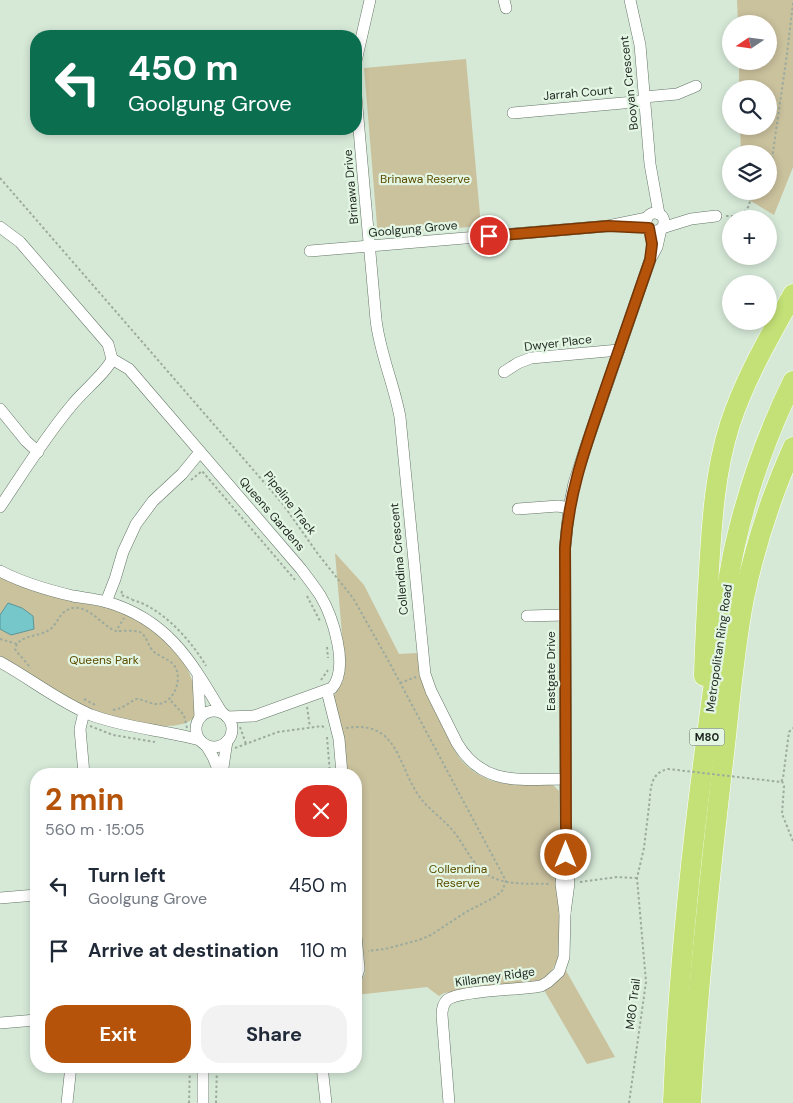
<!DOCTYPE html>
<html lang="en">
<head>
<meta charset="utf-8">
<style>
	:root { --surface:#fff; --page:#f2f2f3; --text:#1f2937; --muted:#747a83; --accent:#b45309 }
	body { margin:0; font-family:"DM Sans",sans-serif; background:var(--page); color:var(--text); height:100vh; display:flex; flex-direction:column; font-size:19px; white-space:nowrap }
	* { box-sizing:border-box; margin:0 }
	p { font-size:16px; color:var(--muted) }
	.icon { flex:none; width:28px; height:28px; fill:none; stroke:currentColor; stroke-width:2; stroke-linecap:round; stroke-linejoin:round }
	.map { position:relative; flex:1; overflow:hidden }
	.side { position:absolute; left:30px; top:768px; width:332px; height:305px; display:flex; flex-direction:column; background:var(--surface); border-radius:20px; box-shadow:0 2px 8px #0003 }
	.side>* { flex:none }
	.top-card { position:absolute; left:30px; top:30px; width:332px; height:105px; border-radius:20px; box-shadow:0 2px 8px #0003; background:#0b6e4f; color:#fff; overflow:hidden }
	.needle { width:32px; rotate:257deg }
	.buttons { position:absolute; left:722px; top:15px; display:grid; gap:10px }
	.buttons a { display:grid; place-items:center; width:55px; height:55px; border-radius:50%; background:var(--surface); box-shadow:0 2px 8px #0003; font-size:25px }
	.pin { position:absolute; display:grid; place-items:center; width:42px; height:42px; color:#fff; margin:-21px; border:2px solid #fff; border-radius:50%; box-shadow:0 1px 5px #0007 }
	.me { position:absolute; width:55px; margin:-28px; rotate:0deg; stroke-linejoin:round; filter:drop-shadow(0 0 4px #0008) }
	.turn { display:flex; align-items:center; gap:18px; height:105px; padding:0 15px; font-size:22px }
	.turn .icon { width:65px; height:65px; stroke-width:2.5 }
	.turn b { display:block; font-size:35px; line-height:42px }
	.round { display:grid; place-items:center; flex:none; width:52px; height:52px; border-radius:20px; background:var(--page) }
	.head { display:flex; align-items:center; justify-content:space-between; height:85px; padding:0 15px }
	h1 { font-size:30px; font-weight:700; line-height:38px; color:var(--accent) }
	.primary-button { display:flex; gap:10px; margin-top:auto; padding:10px 15px }
	.primary-button a { flex:1; height:58px; border-radius:20px; background:var(--accent); color:#fff; font-size:20px; font-weight:700; line-height:58px; text-align:center }
	.primary-button a+a { background:var(--page); color:var(--text) }
	ul { padding:0; list-style:none }
	li { display:flex; align-items:center; gap:15px; height:65px; padding:0 15px }
	li div { flex:1 }
	li b { display:block; font-size:19px }
	li em { font-style:normal }
	.map>svg:first-child { display:block }
</style>
</head>
<body>
<div class="map">
<svg width="793" height="1103" viewBox="0 0 793 1103">
	<rect width="100%" height="100%" fill="#d6e9d7"/>
	<g fill="#cac19d">
		<path d="M737,0h56v167l-19,48 -33,-20v-4h28v-37h-28l-1,-28h29v-37h-30v-28h30v-37h-31z"/>
		<path d="M466,59l15,167 -96,8c-5,-1 -8,-4 -8,-9l-13,-157z"/>
		<path d="M335,553l29,32 35,69 18,-1c2,28 14,50 27,75 5,11 10,24 18,33 7,8 16,14 25,18 19,8 45,5 65,5l7,7 1,162c-7,18 -11,25 -30,31l-86,9 -5,3 -12,-9 -71,8v-8l5,-5 4,-9 -9,-96v-103h-9l-14,-77 10,-16 2,-12z"/>
		<path d="M0,577l54,20 58,12 30,13 25,20 18,21 9,22 2,30c-16,25 -94,1 -116,-10 -28,-15 -54,-32 -80,-48z"/>
		<path d="M565,969l50,88 -28,7 -43,-74z"/>
	</g>
	<path fill="#75c7ca" stroke="#5b9697" d="M8,603l14,5 11,8 1,13 -23,6 -11,-6v-14z"/>
	<g fill="none" stroke-linecap="round" stroke-linejoin="round">
		<defs>
			<g id="minor">
				<path d="M504,0l2,8"/>
				<path d="M630,0l10,45 10,119 9,50"/>
				<path d="M356,61l14,-61"/>
				<path d="M356,96l20,224c4,34 18,64 24,97l25,257 6,17 26,52c26,44 64,36 108,36"/>
				<path d="M644,97l33,-3 19,-8"/>
				<path d="M513,113l132,-12"/>
				<circle cx="655" cy="222" r="9"/>
				<path d="M0,227l20,15 88,102 4,15c-4,12 -31,34 -40,46 -27,32 -49,68 -72,102"/>
				<path d="M662,228l29,-9 25,-3"/>
				<path d="M310,251l298,-25 39,-8"/>
				<path d="M112,359l17,10 172,200c6,8 13,17 19,26 12,20 30,72 12,93l-78,28 -27,1"/>
				<path d="M504,372l14,-9 13,-5 88,-8"/>
				<path d="M0,409l26,32 12,11"/>
				<path d="M518,509l40,-3 11,2"/>
				<path d="M0,571c23,12 47,19 73,25 11,2 22,3 34,6 61,18 84,59 115,111"/>
				<path d="M106,602l9,-23 8,-27 13,-28 17,-23 29,-27 18,-22"/>
				<path d="M527,616l38,-1"/>
				<path d="M0,662c31,17 58,39 91,53 35,13 73,15 109,25"/>
				<path d="M198,677l2,40"/>
				<path d="M327,691l12,48 3,35"/>
				<circle cx="214" cy="729" r="18"/>
				<path d="M206,745l7,12 7,17"/>
				<path d="M84,774l-4,-45 4,-17"/>
				<path d="M222,774l5,-33"/>
				<path d="M0,898l36,-3"/>
				<path d="M565,913l4,-30 -3,-28 -1,-307 4,-40 5,-25 12,-37 64,-186 7,-13 4,-18"/>
				<path d="M356,936l3,33 -3,9"/>
				<path d="M0,1023l36,-3"/>
				<path d="M322,1066l4,37"/>
				<path d="M67,1103l4,-37"/>
				<path d="M203,1103v-37"/>
				<path d="M449,1103l-7,-88c0,-5 1,-11 5,-15 12,-10 74,-10 94,-14l7,-4 11,-10 5,-15 1,-44 -4,-29 2,-19"/>
			</g>
			<g id="motorway">
				<path d="M704,676c1,-36 3,-71 5,-106 3,-50 6,-99 21,-146 15,-46 40,-88 63,-130"/>
				<path d="M673,1103c5,-131 19,-261 37,-391 8,-55 13,-113 25,-167 13,-57 32,-111 58,-164"/>
				<path d="M691,1103c6,-111 18,-221 31,-332 7,-57 11,-116 22,-173 11,-52 27,-102 49,-151"/>
			</g>
		</defs>
		<use href="#minor" stroke="#647566" stroke-width="12"/>
		<use href="#motorway" stroke="#fff" stroke-width="21"/>
		<g stroke="#9cab9d" stroke-width="2" stroke-dasharray="2.5 2.5" stroke-linecap="butt">
			<path d="M769,168l2,-2 16,-112 6,-51"/>
			<path d="M0,178l282,325 36,51 35,44 35,62 118,221 -4,10 -7,6 -29,15 -35,23 -12,5 -34,9 -17,2"/>
			<path d="M726,216h15l8,-10 3,-15"/>
			<path d="M191,480l11,-9 94,110"/>
			<path d="M122,591l-1,4 11,4"/>
			<path d="M307,596l13,25"/>
			<path d="M132,600c28,6 60,41 74,66"/>
			<path d="M0,639l17,5c9,-10 21,-7 32,-14 7,-4 9,-13 15,-18 20,-15 37,14 52,19l8,-13"/>
			<path d="M17,644l-2,5 2,3 14,16"/>
			<path d="M327,647l1,11"/>
			<path d="M321,680l7,-10"/>
			<path d="M400,683l16,-6"/>
			<path d="M84,699l13,7"/>
			<path d="M171,701l13,14 3,13"/>
			<path d="M307,707l3,20"/>
			<path d="M113,710l8,-2 15,-9c8,0 15,6 23,5 16,-2 25,-28 14,-40 -5,-6 -14,-7 -20,-13 -5,-5 -6,-15 -13,-19 -6,-2 -17,-1 -24,-1"/>
			<path d="M90,726l23,9 42,7"/>
			<path d="M240,727l6,17"/>
			<path d="M346,728c51,-8 51,34 71,65 9,15 26,25 37,39 12,15 19,35 36,44 17,10 42,7 60,8"/>
			<path d="M327,737l3,37"/>
			<path d="M235,748l43,-16 44,-6 4,3"/>
			<path d="M782,781l2,5 -2,28 11,27"/>
			<path d="M580,882l37,-5 20,1"/>
			<path d="M189,1103l1,-37"/>
			<path d="M216,1103l1,-37"/>
			<path d="M629,1103l17,-121 -9,-104 7,-30 5,-42"/>
		</g>
		<use href="#minor" stroke="#fff" stroke-width="11"/>
		<use href="#motorway" stroke="#c4e177" stroke-width="20"/>
		<path stroke="#9cab9d" stroke-width="2" stroke-dasharray="2.5 2.5" stroke-linecap="butt" d="M649,806c2,-16 0,-33 19,-37l113,13 2,-4 6,-46 4,-4"/>
	</g>
	<g fill="none" stroke-linecap="round" stroke-linejoin="round">
		<defs>
			<path id="route" d="M489,236l119,-10 41,2 3,16 -2,16c-15,44 -31,89 -46,133 -18,53 -35,98 -39,155l1,307"/>
		</defs>
		<use href="#route" stroke="#753606" stroke-width="12"/>
		<use href="#route" stroke="#b45309" stroke-width="9"/>
	</g>
	<g text-anchor="middle" stroke-width="4.5" stroke-linejoin="round" paint-order="stroke">
		<rect fill="#e3f6e4" stroke="#59645a" stroke-width="1" x="689.5" y="728.5" width="35" height="17" rx="4"/>
		<g font-size="11" font-weight="bold" fill="#1e251f">
			<text x="707" y="741">M80</text>
		</g>
		<g font-size="12" fill="#1e251f" stroke="#e3f6e4">
			<text transform="translate(629 83) rotate(-96)" y="4">Booyan Crescent</text>
			<text transform="translate(578 93) rotate(-5)" y="4">Jarrah Court</text>
			<text transform="translate(351 187) rotate(-95)" y="4">Brinawa Drive</text>
			<text transform="translate(413 229) rotate(-5)" y="4">Goolgung Grove</text>
			<text transform="translate(558 343) rotate(-7)" y="4">Dwyer Place</text>
			<text transform="translate(290 503) rotate(52)" y="4">Pipeline Track</text>
			<text transform="translate(272 514) rotate(49)" y="4">Queens Gardens</text>
			<text transform="translate(399 559) rotate(-95)" y="4">Collendina Crescent</text>
			<text transform="translate(719 648) rotate(-82)" y="4">Metropolitan Ring Road</text>
			<text transform="translate(551 671) rotate(-90)" y="4">Eastgate Drive</text>
			<text transform="translate(495 977) rotate(-8)" y="4">Killarney Ridge</text>
			<text transform="translate(633 1004) rotate(-83)" y="4">M80 Trail</text>
		</g>
		<g font-size="12" fill="#5c4d00" stroke="#e3f6e4">
			<text x="425" y="183">Brinawa Reserve</text>
			<text x="104" y="664">Queens Park</text>
			<text x="458" y="873">Collendina<tspan x="458" dy="14">Reserve</tspan></text>
		</g>
	</g>
</svg>
<div class="buttons">
<a><svg class="needle" viewBox="-14 -14 28 28"><path d="M0-13l5 13h-10z" fill="#e53935"/><path d="M0 13l5-13h-10z" fill="#747a83"/></svg></a>
<a><svg class="icon" aria-label="search" viewBox="0 0 24 24"><circle cx="10" cy="10" r="6"/><path d="M15 15l6 6"/></svg></a>
<a><svg class="icon" aria-label="layers" viewBox="0 0 24 24"><path d="M12 4l9 5-9 5-9-5zM3 14l9 5 9-5"/></svg></a>
<a>+</a>
<a>−</a>
</div>
<div class="pin" style="left:489px;top:236px;background:#d93025"><svg class="icon" aria-label="arrive" viewBox="0 0 24 24"><path d="M6 21V4h12l-3 4 3 4H6"/></svg></div>
<svg class="me" style="left:566px;top:855px" viewBox="-20 -20 40 40"><circle r="17" fill="#b45309" stroke="#fff" stroke-width="3"/><path d="M0-11L8 9 0 5-8 9z" fill="#fff"/></svg>
<div class="top-card">
<div class="turn"><svg class="icon" aria-label="left" viewBox="0 0 24 24"><path d="M17 20v-9H6M10 6l-5 5 5 5"/></svg><div><b>450 m</b>Goolgung Grove</div></div>
</div>
<section class="side">
<div class="head"><div><h1>2 min</h1><p>560 m · 15:05</p></div><a class="round" style="background:#d93025;color:#fff"><svg class="icon" aria-label="close" viewBox="0 0 24 24"><path d="M6 6l12 12M18 6L6 18"/></svg></a></div>
<ul>
<li><svg class="icon" aria-label="left" viewBox="0 0 24 24"><path d="M17 20v-9H6M10 6l-5 5 5 5"/></svg><div><b>Turn left</b><p>Goolgung Grove</p></div><em>450 m</em></li>
<li><svg class="icon" aria-label="arrive" viewBox="0 0 24 24"><path d="M6 21V4h12l-3 4 3 4H6"/></svg><div><b>Arrive at destination</b></div><em>110 m</em></li>
</ul>
<div class="primary-button"><a>Exit</a><a>Share</a></div>
</section>
</div>
</body>
</html>
